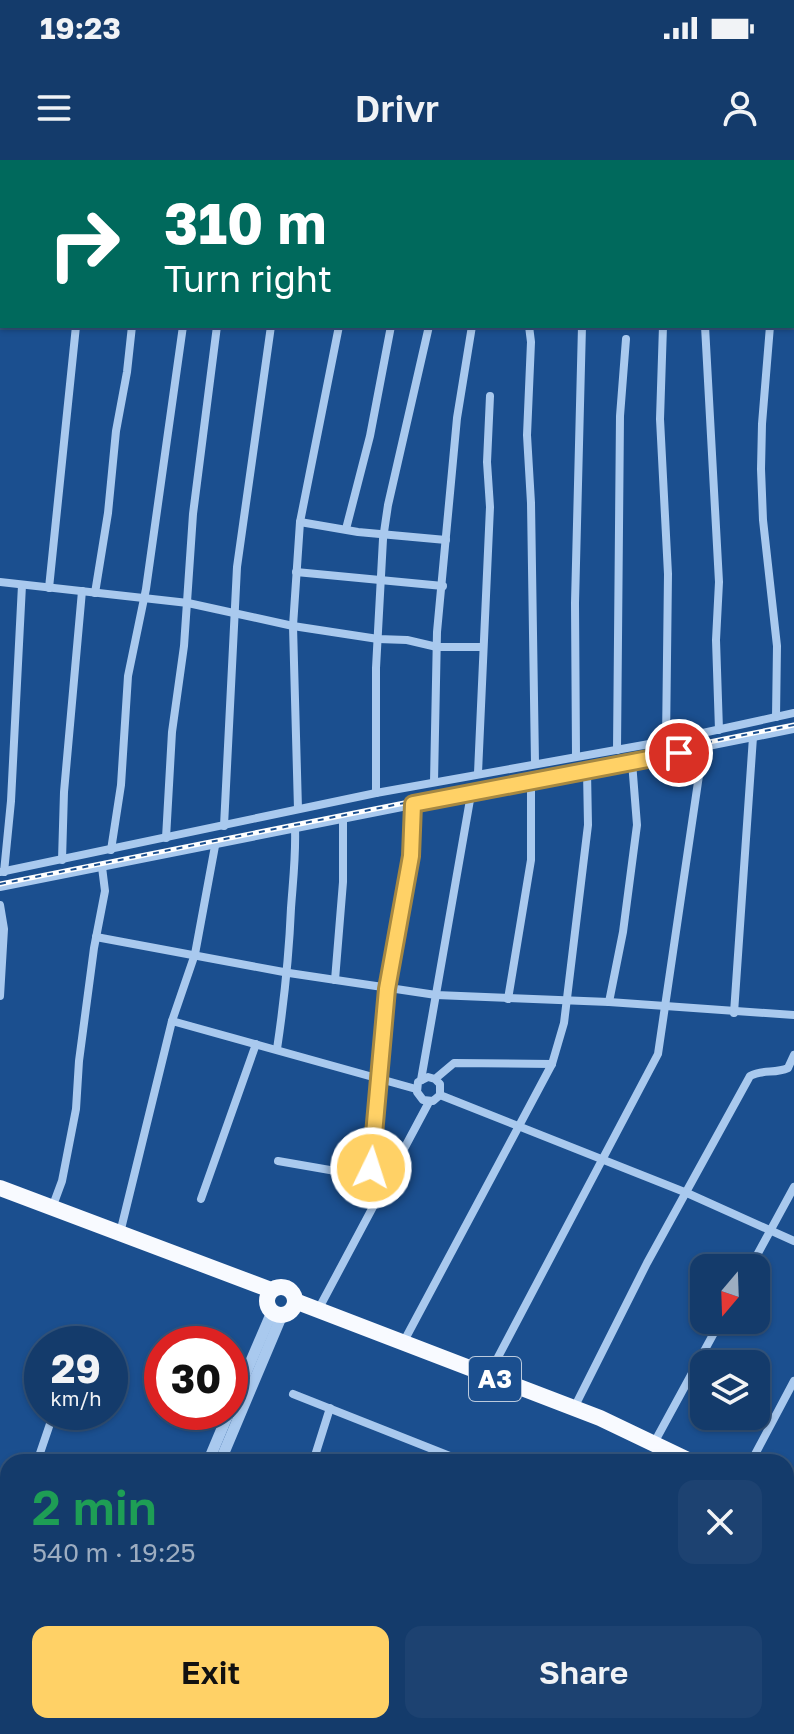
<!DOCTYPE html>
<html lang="en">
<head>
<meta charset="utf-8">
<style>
	:root { --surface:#143b6b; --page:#1d4271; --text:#f1f3f6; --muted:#9dadc1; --line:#33557e; --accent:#ffd166 }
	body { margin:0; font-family:"Golos Text",sans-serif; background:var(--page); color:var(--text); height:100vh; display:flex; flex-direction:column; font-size:30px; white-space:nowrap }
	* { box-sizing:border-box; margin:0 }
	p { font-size:26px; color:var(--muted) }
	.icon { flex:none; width:44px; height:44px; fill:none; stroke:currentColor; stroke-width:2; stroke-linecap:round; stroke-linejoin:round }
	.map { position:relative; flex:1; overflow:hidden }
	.side { position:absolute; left:0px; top:1294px; width:794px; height:280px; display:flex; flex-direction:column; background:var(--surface); border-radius:24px 24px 0 0; box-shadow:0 2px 6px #0004,0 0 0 2px var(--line) }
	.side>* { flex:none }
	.top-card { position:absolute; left:0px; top:0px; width:794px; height:168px; box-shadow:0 2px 6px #0004,0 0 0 2px var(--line); background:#00695c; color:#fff; overflow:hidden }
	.needle { width:52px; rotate:199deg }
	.controls { position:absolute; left:690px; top:1094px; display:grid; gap:16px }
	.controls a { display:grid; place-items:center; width:80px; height:80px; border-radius:16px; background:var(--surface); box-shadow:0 2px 6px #0004,0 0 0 2px var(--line); font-size:40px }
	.speed { position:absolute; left:24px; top:1166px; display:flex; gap:16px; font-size:40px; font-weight:700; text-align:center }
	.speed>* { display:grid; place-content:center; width:104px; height:104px; border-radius:50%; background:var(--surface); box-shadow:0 2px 6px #0004,0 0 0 2px var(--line); line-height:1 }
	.speed small { font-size:20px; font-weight:400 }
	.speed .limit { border:12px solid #d22; background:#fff; color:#111 }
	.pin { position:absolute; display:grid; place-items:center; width:68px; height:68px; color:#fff; margin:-34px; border:4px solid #fff; border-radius:50%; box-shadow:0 2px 8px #0007 }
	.me { position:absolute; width:88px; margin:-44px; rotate:4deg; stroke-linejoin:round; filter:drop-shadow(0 0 6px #0008) }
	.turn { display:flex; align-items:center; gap:28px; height:168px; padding:0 32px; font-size:36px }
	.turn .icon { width:104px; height:104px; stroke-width:2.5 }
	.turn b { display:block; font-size:56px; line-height:68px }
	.round { display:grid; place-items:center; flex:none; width:84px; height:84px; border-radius:16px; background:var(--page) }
	.headline { display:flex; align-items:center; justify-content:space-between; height:136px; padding:0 32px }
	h1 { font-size:48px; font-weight:600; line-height:60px; color:#1e9e55 }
	.cta { display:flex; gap:16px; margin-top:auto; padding:16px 32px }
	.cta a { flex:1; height:92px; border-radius:16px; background:var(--accent); color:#111; font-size:32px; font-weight:600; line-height:92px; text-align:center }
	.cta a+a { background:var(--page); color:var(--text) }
	.status { display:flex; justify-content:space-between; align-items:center; height:56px; padding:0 40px; background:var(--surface); direction:ltr }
	.status svg { height:22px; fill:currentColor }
	header { display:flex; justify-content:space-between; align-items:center; height:104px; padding:0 32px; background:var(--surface); font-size:36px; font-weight:600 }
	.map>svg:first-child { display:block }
</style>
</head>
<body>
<div class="status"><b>19:23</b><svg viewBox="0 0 49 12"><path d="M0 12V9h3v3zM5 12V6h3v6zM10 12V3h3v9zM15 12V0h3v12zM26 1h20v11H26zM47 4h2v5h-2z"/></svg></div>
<header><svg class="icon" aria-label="menu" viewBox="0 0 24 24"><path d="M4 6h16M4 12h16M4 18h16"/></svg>Drivr<svg class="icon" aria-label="person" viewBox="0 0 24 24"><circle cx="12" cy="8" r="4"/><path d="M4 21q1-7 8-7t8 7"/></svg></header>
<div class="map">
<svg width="794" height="1574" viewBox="0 0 794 1574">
	<rect width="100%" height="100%" fill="#1b4f8f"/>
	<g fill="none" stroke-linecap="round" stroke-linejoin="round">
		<g stroke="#a9c9ee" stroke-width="8">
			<path d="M136,0v2"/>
			<path d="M187,0l1,2"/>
			<path d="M34,2v-2"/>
			<path d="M84,2v-2"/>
			<path d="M229,2v-2"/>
			<path d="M285,2l1,-2"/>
			<path d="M372,2v-2"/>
			<path d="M412,2v-2"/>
			<path d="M459,2v-2"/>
			<path d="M551,2l1,-2"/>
			<path d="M665,2l1,-2"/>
			<path d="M758,2v-2"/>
			<path d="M0,7l2,1"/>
			<path d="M792,52h2"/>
			<path d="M0,103l2,-6"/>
			<path d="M529,166l2,16 -4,93 4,68 4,260"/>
			<path d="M663,166l-3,93 8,155 -2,167"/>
			<path d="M705,166l14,256 -3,58 3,90"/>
			<path d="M770,166l-8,98 -1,45 2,51 14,126 -1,71"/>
			<path d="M300,362l58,10 88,8"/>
			<path d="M346,369l24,-93 21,-110"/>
			<path d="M296,412l147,14"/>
			<path d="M0,422l188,21 105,23 85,13 29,1 30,7h45"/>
			<path d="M49,428l27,-262"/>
			<path d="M95,433l13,-80 8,-82 11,-59 5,-46"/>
			<path d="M617,590l3,-334 6,-77"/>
			<path d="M576,596l-1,-153 7,-277"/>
			<path d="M478,613l12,-266 -3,-45 3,-66"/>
			<path d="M434,622l3,-150 20,-214 15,-92"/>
			<path d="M376,633v-125l7,-129 5,-34 41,-179"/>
			<path d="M298,649l-5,-183 7,-104 39,-196"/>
			<path d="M224,666l13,-259 34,-241"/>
			<path d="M166,678l6,-106 12,-86 9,-132 24,-188"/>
			<path d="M111,690l10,-65 7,-109 18,-87 37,-263"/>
			<path d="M62,700l2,-68 18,-201"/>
			<path d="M0,712l376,-79 290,-52 128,-28"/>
			<path d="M4,712l7,-71 11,-216"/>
			<path d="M0,727c265,-52 529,-106 794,-158"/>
			<path d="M0,745l4,24 -4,67"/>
			<path d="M96,777l193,36 147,22 173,7 185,13"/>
			<path d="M335,820l8,-98v-64"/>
			<path d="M508,839l23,-139v-79"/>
			<path d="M609,842l14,-70 14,-107 -5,-63"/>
			<path d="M734,853l19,-276"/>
			<path d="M172,861l244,68"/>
			<path d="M277,889c7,-47 12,-93 14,-141 2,-28 5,-52 4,-80"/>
			<path d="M435,919l5,5v11l-7,6 -10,-1 -6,-8 1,-10 10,-5 7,2 19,-16 98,1"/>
			<path d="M421,920l50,-286"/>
			<path d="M440,935l247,98 107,48"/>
			<path d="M278,1001l92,16"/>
			<path d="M377,1038l-7,-21 10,-98 -2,-7 9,-83 24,-133 2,-52"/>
			<path d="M201,1039l55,-155"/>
			<path d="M52,1048l10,-27 14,-72 3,-48 15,-113 11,-57 -3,-24"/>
			<path d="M120,1073l52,-212 23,-67 20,-108"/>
			<path d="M750,1108l44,-81"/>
			<path d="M318,1150l111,-208"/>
			<path d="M403,1183l149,-279 12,-41 24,-198 -1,-54"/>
			<path d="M488,1216l170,-322 45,-306"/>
			<path d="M293,1234l172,68"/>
			<path d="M574,1248l73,-145 103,-187c13,-7 25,-2 38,-8l6,-13"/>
			<path d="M654,1283l67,-123"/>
			<path d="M37,1302l17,-50"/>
			<path d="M313,1302l17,-54"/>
			<path d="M751,1302l43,-81"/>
			<path d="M0,1353l8,3"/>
			<path d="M0,1411l8,-24"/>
			<path d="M0,1466l8,3"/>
			<path d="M786,1499l8,-16"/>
			<path d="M268,1566l17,8"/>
			<path d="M448,1566l17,8"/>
			<path d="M725,1566l17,8"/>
			<path d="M649,1574l4,-8"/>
			<path d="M748,1574l4,-8"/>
		</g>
		<g stroke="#a9c9ee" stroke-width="11">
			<path d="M230,1250l42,-98"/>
			<path d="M208,1302l21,-50"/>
			<path d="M220,1302l62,-147"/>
			<path d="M94,1574l3,-8"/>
			<path d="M106,1574l3,-8"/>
		</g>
		<g stroke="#f8faff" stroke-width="16">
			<path d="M0,1028l271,102"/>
			<circle cx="281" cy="1141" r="14"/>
			<path d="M295,1141l305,117 92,44"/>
			<path d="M786,1363l8,4"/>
		</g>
		<defs>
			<path id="rail" d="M0,724l794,-159"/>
		</defs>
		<use href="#rail" stroke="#fff" stroke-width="5"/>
		<use href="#rail" stroke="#1b4f8f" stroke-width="2" stroke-dasharray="6" stroke-linecap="butt"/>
	</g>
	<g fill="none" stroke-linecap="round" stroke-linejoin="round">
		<defs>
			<path id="route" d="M371,1008l16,-179 24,-133 2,-52 266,-51"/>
		</defs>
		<use href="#route" stroke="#a68842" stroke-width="20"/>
		<use href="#route" stroke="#ffd166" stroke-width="14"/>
	</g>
	<g text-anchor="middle" stroke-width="8" stroke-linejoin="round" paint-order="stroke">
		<rect fill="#1b4f8f" stroke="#bbcadd" stroke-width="2" x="469" y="1197" width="52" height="44" rx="6"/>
		<g font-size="26" font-weight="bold" fill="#fff">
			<text x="495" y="1228">A3</text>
		</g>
	</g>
</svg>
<div class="controls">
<a><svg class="needle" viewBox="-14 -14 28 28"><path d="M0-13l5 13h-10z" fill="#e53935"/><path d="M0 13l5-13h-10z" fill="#9dadc1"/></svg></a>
<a><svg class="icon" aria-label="layers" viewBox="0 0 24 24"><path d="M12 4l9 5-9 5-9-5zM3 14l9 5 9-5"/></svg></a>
</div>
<div class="speed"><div>29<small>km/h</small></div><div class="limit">30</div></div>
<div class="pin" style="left:679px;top:593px;background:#d93025"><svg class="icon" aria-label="arrive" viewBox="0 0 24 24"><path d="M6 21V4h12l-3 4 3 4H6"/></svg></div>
<svg class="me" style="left:371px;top:1008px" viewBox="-20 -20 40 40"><circle r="17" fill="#ffd166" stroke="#fff" stroke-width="3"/><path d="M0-11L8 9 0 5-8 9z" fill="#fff"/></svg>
<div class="top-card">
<div class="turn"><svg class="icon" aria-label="right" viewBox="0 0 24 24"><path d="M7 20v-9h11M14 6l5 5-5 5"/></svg><div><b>310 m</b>Turn right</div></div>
</div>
<section class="side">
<div class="headline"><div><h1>2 min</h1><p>540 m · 19:25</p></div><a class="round"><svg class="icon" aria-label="close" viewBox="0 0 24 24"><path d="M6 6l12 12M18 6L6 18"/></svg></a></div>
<div class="cta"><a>Exit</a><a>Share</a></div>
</section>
</div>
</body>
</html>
